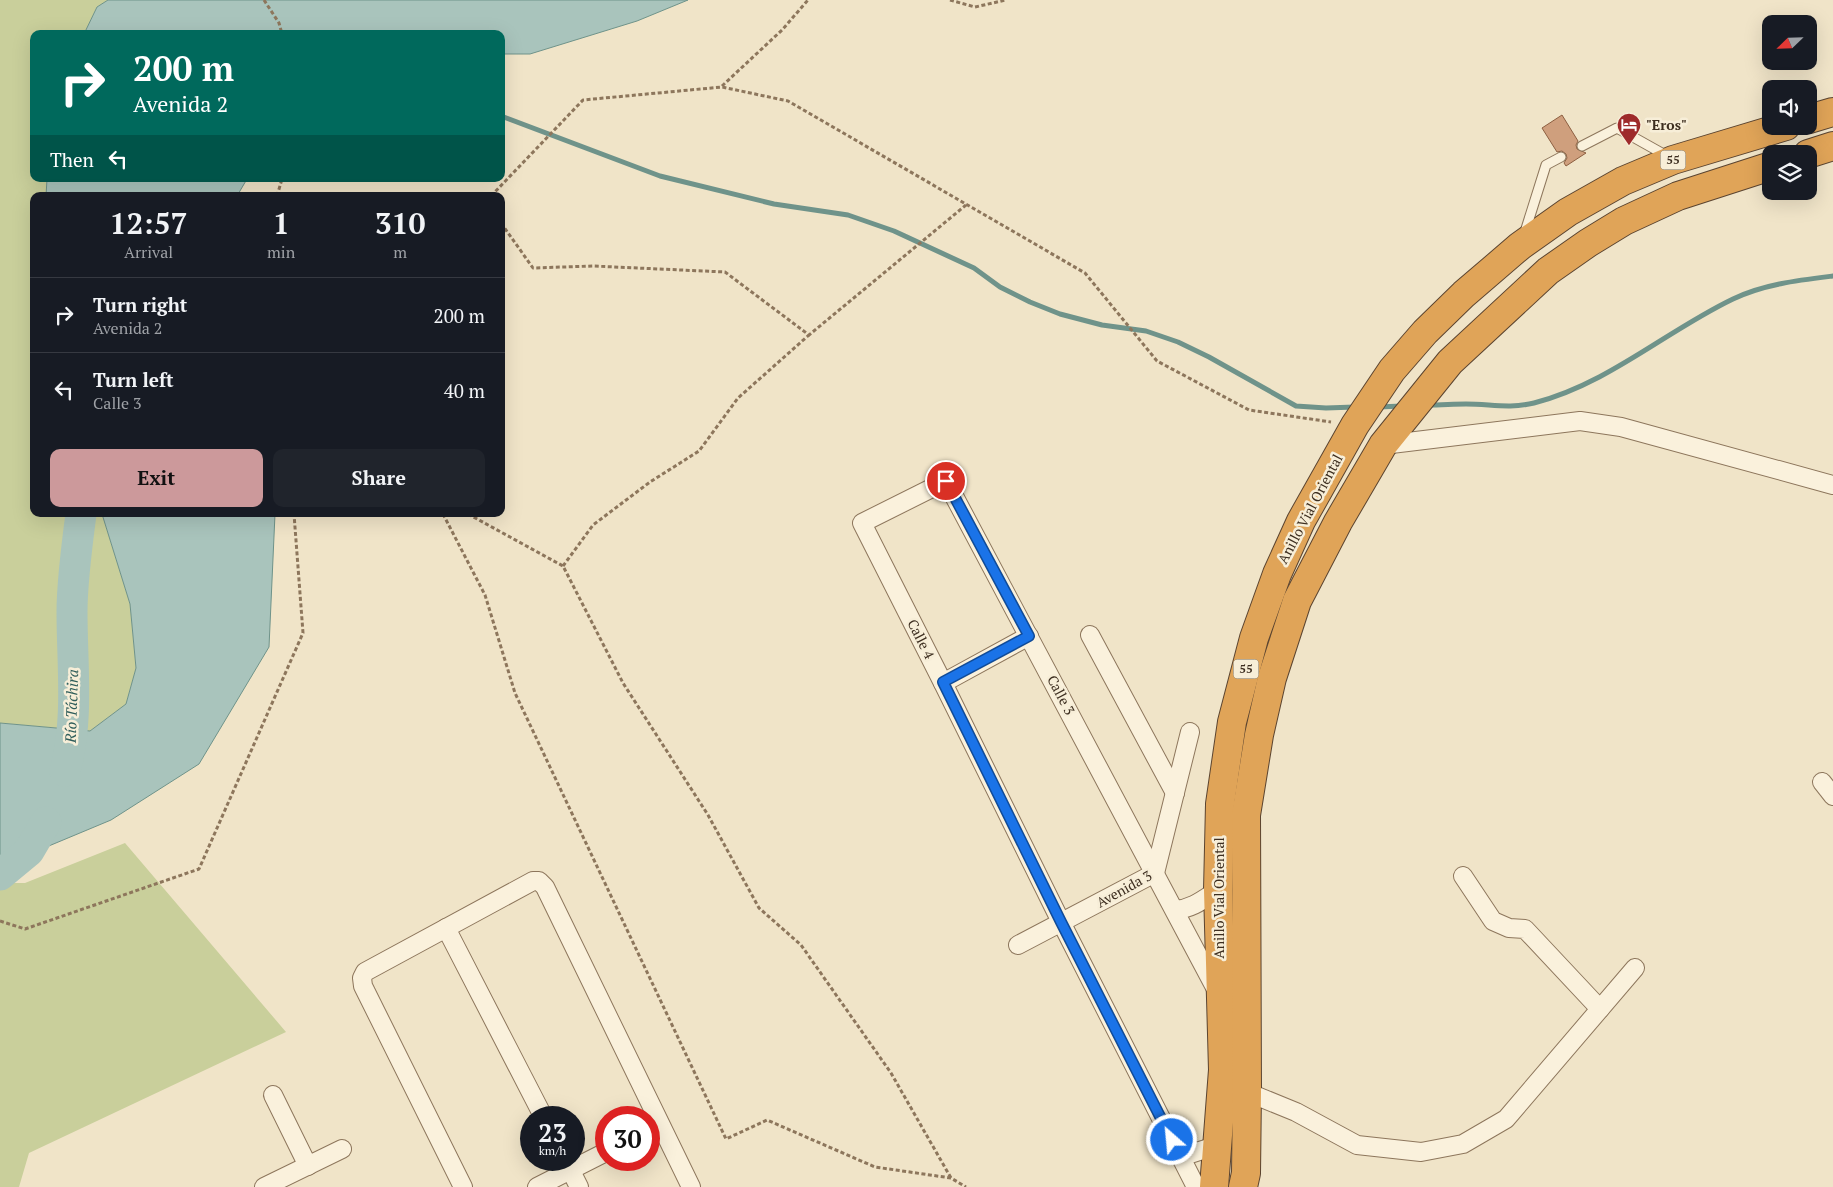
<!DOCTYPE html>
<html lang="en">
<head>
<meta charset="utf-8">
<style>
	:root { --surface:#171b24; --page:#20242c; --text:#f1f3f6; --muted:#9ea1a6; --line:#363941; --accent:#cc999b }
	body { margin:0; font-family:"PT Serif",serif; background:var(--page); color:var(--text); height:100vh; display:flex; flex-direction:column; font-size:19px; white-space:nowrap }
	* { box-sizing:border-box; margin:0 }
	p { font-size:16px; color:var(--muted) }
	.icon { flex:none; width:28px; height:28px; fill:none; stroke:currentColor; stroke-width:2; stroke-linecap:round; stroke-linejoin:round }
	.map { position:relative; flex:1; overflow:hidden }
	.drawer { position:absolute; left:30px; top:192px; width:475px; height:325px; display:flex; flex-direction:column; background:var(--surface); border-radius:10px; box-shadow:0 5px 20px #0002 }
	.drawer>* { flex:none }
	.hud { position:absolute; left:30px; top:30px; width:475px; height:152px; border-radius:10px; box-shadow:0 5px 20px #0002; background:#00695c; color:#fff; overflow:hidden }
	.needle { width:32px; rotate:247deg }
	.tools { position:absolute; left:1762px; top:15px; display:grid; gap:10px }
	.tools a { display:grid; place-items:center; width:55px; height:55px; border-radius:10px; background:var(--surface); box-shadow:0 5px 20px #0002; font-size:25px }
	.speed { position:absolute; left:520px; top:1106px; display:flex; gap:10px; font-size:25px; font-weight:700; text-align:center }
	.speed>* { display:grid; place-content:center; width:65px; height:65px; border-radius:50%; background:var(--surface); box-shadow:0 5px 20px #0002; line-height:1 }
	.speed small { font-size:12px; font-weight:400 }
	.speed .limit { border:8px solid #d22; background:#fff; color:#111 }
	.pin { position:absolute; display:grid; place-items:center; width:42px; height:42px; color:#fff; margin:-21px; border:2px solid #fff; border-radius:50%; box-shadow:0 1px 5px #0007 }
	.me { position:absolute; width:55px; margin:-28px; rotate:333deg; stroke-linejoin:round; filter:drop-shadow(0 0 4px #0008) }
	.turn { display:flex; align-items:center; gap:18px; height:105px; padding:0 20px; font-size:22px }
	.turn .icon { width:65px; height:65px; stroke-width:2.5 }
	.turn b { display:block; font-size:35px; line-height:42px }
	.then { display:flex; align-items:center; height:48px; padding:0 20px; background:#0003; gap:10px; font-size:19px }
	.eta { display:flex; justify-content:space-evenly; align-items:center; height:85px; text-align:center }
	.eta b { font-size:30px; font-weight:600; line-height:35px }
	.action { display:flex; gap:10px; margin-top:auto; padding:10px 20px }
	.action a { flex:1; height:58px; border-radius:10px; background:var(--accent); color:#111; font-size:20px; font-weight:600; line-height:58px; text-align:center }
	.action a+a { background:var(--page); color:var(--text) }
	ul { padding:0; list-style:none }
	li { display:flex; align-items:center; gap:15px; height:75px; padding:0 20px; border-top:1px solid var(--line) }
	li div { flex:1 }
	li b { display:block; font-size:19px }
	li em { font-style:normal }
	.map>svg:first-child { display:block }
</style>
</head>
<body>
<div class="map">
<svg width="1833" height="1187" viewBox="0 0 1833 1187">
	<rect width="100%" height="100%" fill="#f0e4c8"/>
	<g fill="#c9cf9b">
		<path d="M0,0h108l-11,7 -13,27h-50v145h13l-1,17h-12v318h68l28,90 6,64 -10,36 -36,27 -90,-8z"/>
		<path d="M125,843l161,189 -257,121 -10,34h-19v-304h25z"/>
	</g>
	<g fill="#a9c4bc" stroke="#6f938a">
		<path d="M108,0h580l-51,21 -107,33h-29v-20h-417l13,-27z"/>
		<path d="M47,179h200l-10,17h-191z"/>
		<path d="M102,514h173l-6,133 -70,117 -88,56 -91,38 -20,-1v-134l90,8 36,-27 10,-36 -6,-64z"/>
	</g>
	<g fill="none" stroke-linecap="round" stroke-linejoin="round">
		<g stroke="#6f938a" stroke-width="5">
			<path d="M501,116l159,60 114,28 74,11 46,16 80,37 26,19 30,15 30,12 42,11 44,6 32,11 31,15 87,49 30,2 29,-1"/>
			<path d="M1428,405c13,0 26,-1 38,-1 25,0 43,5 68,-1 74,-19 132,-72 199,-104 31,-15 67,-19 100,-23"/>
			<path d="M1378,407l24,-1"/>
		</g>
		<g stroke="#a9c4bc" stroke-width="31">
			<path d="M65,771c14,-52 7,-106 7,-159 0,-30 5,-68 9,-98"/>
			<path d="M0,875l29,-24 17,-29"/>
		</g>
	</g>
	<path fill="#cf9f7d" stroke="#8d5f41" d="M1562,115l16,26 -2,4 1,4 9,4 -20,13 -2,-3 3,-5 -1,-4 -4,-3 -5,1 -15,-24z"/>
	<g fill="none" stroke-linecap="round" stroke-linejoin="round">
		<defs>
			<g id="lane">
				<path d="M1582,146l35,-18 50,28"/>
				<path d="M1524,235l22,-70 15,-8"/>
			</g>
			<g id="street">
				<path d="M1383,445l197,-24 41,6 212,58"/>
				<path d="M1090,635l85,158"/>
				<path d="M943,683l86,-47"/>
				<path d="M1822,782l11,14"/>
				<path d="M1463,876l30,45 16,7 16,1 75,80"/>
				<path d="M1175,910c17,-1 29,-11 43,-20"/>
				<path d="M446,928l98,190"/>
				<path d="M1018,945l137,-72 35,-141"/>
				<path d="M1247,1092l49,20 61,33 64,7 42,-8 43,-25 129,-151"/>
				<path d="M273,1095l35,71"/>
				<path d="M1181,1157l37,-12"/>
				<path d="M566,1161l13,26"/>
				<path d="M264,1187l78,-38"/>
				<path d="M463,1187l-100,-201 -1,-8 3,-6 168,-91h6l6,6 146,300"/>
				<path d="M537,1187l69,-35"/>
				<path d="M1196,1187l-135,-265 -118,-239 -81,-160 84,-42 271,510"/>
			</g>
			<g id="highway">
				<path d="M1809,119l24,-7"/>
				<path d="M1808,154l25,-8"/>
				<path d="M1214,1187l9,-117 -5,-180 2,-86 12,-82 22,-84 23,-64 24,-53 54,-96 37,-55 33,-38 39,-38 56,-48 48,-34 55,-31 50,-21 113,-34"/>
				<path d="M1243,1187l3,-14 1,-81 -1,-277 13,-80 13,-57 25,-77 41,-79 45,-77 67,-83 98,-91 40,-28 36,-22 54,-25 93,-30"/>
			</g>
		</defs>
		<use href="#lane" stroke="#8d765c" stroke-width="11"/>
		<use href="#street" stroke="#8d765c" stroke-width="20"/>
		<use href="#highway" stroke="#5b4430" stroke-width="30"/>
		<g stroke="#8d765c" stroke-width="3" stroke-dasharray="4 2.5" stroke-linecap="butt">
			<path d="M264,0l15,23 3,11"/>
			<path d="M950,0l25,7 31,-7"/>
			<path d="M722,86l60,-56 26,-30"/>
			<path d="M277,196l5,-17"/>
			<path d="M491,196l92,-96 139,-13 66,14 297,172 72,88 92,49 82,12"/>
			<path d="M501,223l32,45 60,-2 132,6 84,63 157,-130"/>
			<path d="M443,514l42,81 30,98 211,446 41,-19 108,47 76,11 15,9"/>
			<path d="M468,514l95,52 60,117 85,132 51,93 42,37 90,128 60,105"/>
			<path d="M563,566l30,-41 57,-43 49,-31 39,-53 71,-63"/>
			<path d="M0,921l25,8 174,-60 104,-236 -9,-119"/>
		</g>
		<use href="#lane" stroke="#faf1dc" stroke-width="9"/>
		<use href="#street" stroke="#faf1dc" stroke-width="18"/>
		<use href="#highway" stroke="#e0a458" stroke-width="28"/>
	</g>
	<g fill="none" stroke-linecap="round" stroke-linejoin="round">
		<defs>
			<path id="route" d="M946,481l83,155 -86,46 118,240 111,218"/>
		</defs>
		<use href="#route" stroke="#114b97" stroke-width="12"/>
		<use href="#route" stroke="#1a73e8" stroke-width="9"/>
	</g>
	<defs>
		<symbol id="hotel-pin" viewBox="-11 -11 22 30"><path d="M0 17L-7.5 6A9.5 9.5 0 1 1 7.5 6Z" fill="#9e2a2b" stroke="#f7eed8"/><path d="M-6-4.5h1.5V1H6V5H4.5V3h-9V5H-6ZM-4 0a1.8 1.8 0 1 1 3.6 0ZM.5 0V-2.5h3Q6-2.5 6 0Z" fill="#fff"/></symbol>
	</defs>
	<g fill-rule="evenodd">
		<use href="#hotel-pin" x="1615" y="111" width="28" height="38"/>
	</g>
	<g text-anchor="middle" stroke-width="5" stroke-linejoin="round" paint-order="stroke">
		<g fill="#f7eed8" stroke="#756857" stroke-width="1">
			<rect x="1660.5" y="150.5" width="25" height="19" rx="4"/>
			<rect x="1233.5" y="659.5" width="25" height="19" rx="4"/>
		</g>
		<g font-size="12" font-weight="bold" fill="#3d2e20">
			<text x="1673" y="164">55</text>
			<text x="1246" y="673">55</text>
		</g>
		<g font-size="14" font-weight="bold" fill="#3d2e20" stroke="#f7eed8" text-anchor="start">
			<text x="1646" y="130">"Eros"</text>
		</g>
		<g font-size="14" fill="#3d2e20" stroke="#f7eed8">
			<text transform="translate(1310 509) rotate(-62)" y="5">Anillo Vial Oriental</text>
			<text transform="translate(921 639) rotate(63)" y="5">Calle 4</text>
			<text transform="translate(1061 695) rotate(62)" y="5">Calle 3</text>
			<text transform="translate(1124 889) rotate(-29)" y="5">Avenida 3</text>
			<text transform="translate(1219 898) rotate(-90)" y="5">Anillo Vial Oriental</text>
		</g>
		<g font-size="15" font-style="italic" fill="#2f5d5a" stroke="#f7eed8">
			<text transform="translate(72 706) rotate(-88)" y="5">Río Táchira</text>
		</g>
	</g>
</svg>
<div class="tools">
<a><svg class="needle" viewBox="-14 -14 28 28"><path d="M0-13l5 13h-10z" fill="#e53935"/><path d="M0 13l5-13h-10z" fill="#9ea1a6"/></svg></a>
<a><svg class="icon" aria-label="sound" viewBox="0 0 24 24"><path d="M4 9h4l5-4v14l-5-4H4zM17 9q2 3 0 6"/></svg></a>
<a><svg class="icon" aria-label="layers" viewBox="0 0 24 24"><path d="M12 4l9 5-9 5-9-5zM3 14l9 5 9-5"/></svg></a>
</div>
<div class="speed"><div>23<small>km/h</small></div><div class="limit">30</div></div>
<div class="pin" style="left:946px;top:481px;background:#d93025"><svg class="icon" aria-label="arrive" viewBox="0 0 24 24"><path d="M6 21V4h12l-3 4 3 4H6"/></svg></div>
<svg class="me" style="left:1172px;top:1140px" viewBox="-20 -20 40 40"><circle r="17" fill="#1a73e8" stroke="#fff" stroke-width="3"/><path d="M0-11L8 9 0 5-8 9z" fill="#fff"/></svg>
<div class="hud">
<div class="turn"><svg class="icon" aria-label="right" viewBox="0 0 24 24"><path d="M7 20v-9h11M14 6l5 5-5 5"/></svg><div><b>200 m</b>Avenida 2</div></div>
<div class="then">Then<svg class="icon" aria-label="left" viewBox="0 0 24 24"><path d="M17 20v-9H6M10 6l-5 5 5 5"/></svg></div>
</div>
<section class="drawer">
<div class="eta">
<div><b>12:57</b><p>Arrival</p></div>
<div><b>1</b><p>min</p></div>
<div><b>310</b><p>m</p></div>
</div>
<ul>
<li><svg class="icon" aria-label="right" viewBox="0 0 24 24"><path d="M7 20v-9h11M14 6l5 5-5 5"/></svg><div><b>Turn right</b><p>Avenida 2</p></div><em>200 m</em></li>
<li><svg class="icon" aria-label="left" viewBox="0 0 24 24"><path d="M17 20v-9H6M10 6l-5 5 5 5"/></svg><div><b>Turn left</b><p>Calle 3</p></div><em>40 m</em></li>
</ul>
<div class="action"><a>Exit</a><a>Share</a></div>
</section>
</div>
</body>
</html>
